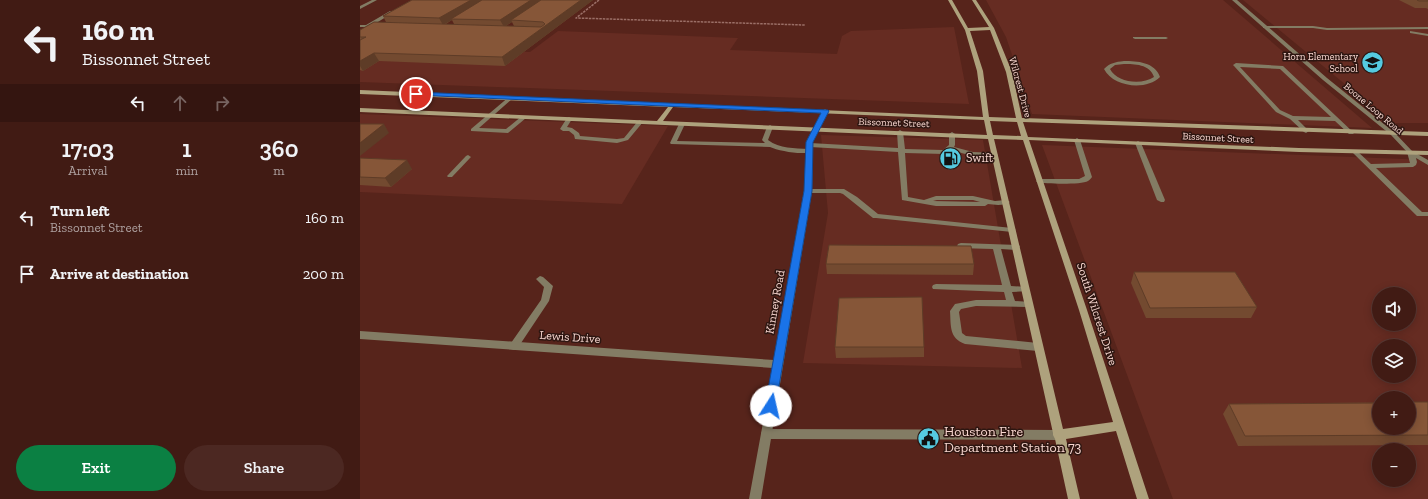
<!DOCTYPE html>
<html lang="en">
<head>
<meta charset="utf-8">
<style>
	:root { --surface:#411b14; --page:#4c2822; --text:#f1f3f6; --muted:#aea1a0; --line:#5a3934; --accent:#0b8043 }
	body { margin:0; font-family:"Zilla Slab",serif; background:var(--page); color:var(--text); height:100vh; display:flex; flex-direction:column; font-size:15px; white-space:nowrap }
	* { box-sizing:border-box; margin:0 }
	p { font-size:13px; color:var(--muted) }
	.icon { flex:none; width:22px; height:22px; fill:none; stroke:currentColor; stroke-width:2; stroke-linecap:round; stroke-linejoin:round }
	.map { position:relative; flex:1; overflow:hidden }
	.sheet { display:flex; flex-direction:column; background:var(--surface); width:360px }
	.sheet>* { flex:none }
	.top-card { background:#411b14; color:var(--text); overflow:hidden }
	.tools { position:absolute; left:1012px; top:287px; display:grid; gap:8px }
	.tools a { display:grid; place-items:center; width:44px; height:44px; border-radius:50%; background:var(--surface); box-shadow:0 2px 10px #0003,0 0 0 1px var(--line); font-size:20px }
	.pin { position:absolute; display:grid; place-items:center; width:34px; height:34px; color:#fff; margin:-17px; border:2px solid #fff; border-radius:50%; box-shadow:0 1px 4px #0007 }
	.me { position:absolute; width:44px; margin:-22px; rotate:10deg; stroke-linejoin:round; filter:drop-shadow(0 0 3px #0008) }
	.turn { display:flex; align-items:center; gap:14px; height:84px; padding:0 16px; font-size:18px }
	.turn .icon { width:52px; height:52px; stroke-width:2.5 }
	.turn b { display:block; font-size:28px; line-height:34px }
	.lanes { display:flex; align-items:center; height:38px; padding:0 16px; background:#0003; justify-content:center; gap:20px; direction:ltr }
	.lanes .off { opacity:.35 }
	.eta { display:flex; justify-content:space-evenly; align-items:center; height:68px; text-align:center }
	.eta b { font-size:24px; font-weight:600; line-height:28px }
	.action { display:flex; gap:8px; margin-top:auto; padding:8px 16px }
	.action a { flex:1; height:46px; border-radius:24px; background:var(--accent); color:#fff; font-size:16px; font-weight:600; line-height:46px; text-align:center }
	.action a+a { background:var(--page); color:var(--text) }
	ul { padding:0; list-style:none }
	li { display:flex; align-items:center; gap:12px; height:56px; padding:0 16px }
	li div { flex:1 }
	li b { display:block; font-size:15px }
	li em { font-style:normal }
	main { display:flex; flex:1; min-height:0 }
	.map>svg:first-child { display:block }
</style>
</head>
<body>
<main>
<section class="sheet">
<div class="top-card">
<div class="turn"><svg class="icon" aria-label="left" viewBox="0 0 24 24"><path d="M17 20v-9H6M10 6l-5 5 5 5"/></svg><div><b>160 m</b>Bissonnet Street</div></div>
<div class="lanes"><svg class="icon" aria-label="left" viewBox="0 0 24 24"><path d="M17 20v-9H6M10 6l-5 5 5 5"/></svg><svg class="icon off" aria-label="ahead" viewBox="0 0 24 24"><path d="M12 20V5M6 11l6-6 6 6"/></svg><svg class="icon off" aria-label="right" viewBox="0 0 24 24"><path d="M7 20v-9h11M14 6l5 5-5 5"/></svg></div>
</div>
<div class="eta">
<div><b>17:03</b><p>Arrival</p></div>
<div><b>1</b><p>min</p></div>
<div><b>360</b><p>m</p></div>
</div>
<ul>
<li><svg class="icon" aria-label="left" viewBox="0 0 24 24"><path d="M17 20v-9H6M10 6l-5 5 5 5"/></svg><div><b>Turn left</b><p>Bissonnet Street</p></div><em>160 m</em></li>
<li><svg class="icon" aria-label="arrive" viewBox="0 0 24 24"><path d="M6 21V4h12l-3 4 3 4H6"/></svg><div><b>Arrive at destination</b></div><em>200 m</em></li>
</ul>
<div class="action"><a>Exit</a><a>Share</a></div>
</section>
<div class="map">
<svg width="1068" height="499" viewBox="0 0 1068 499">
	<rect width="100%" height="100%" fill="#57241b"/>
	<g fill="#662c22" fill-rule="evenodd">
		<path d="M626,0h237l149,128 -340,-14 -26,-77z"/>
		<path d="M883,0h185v123h-36z"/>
		<path d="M594,27l15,77 -609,-22v-36l170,6 28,-21 180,7 -8,12 107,4 5,-18 9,-5z"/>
		<path d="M0,114l308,12 -46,78 -262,-12z"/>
		<path d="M461,135l162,5 39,228 -219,-5 25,-150z"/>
		<path d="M682,145l386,15v339h-255zM1019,294h30v30h-30zM1019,346h30v30h-30zM1019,398h30v30h-30zM1019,450h30v30h-30z"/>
	</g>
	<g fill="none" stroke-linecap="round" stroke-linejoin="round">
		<path stroke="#9b6f67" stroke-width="1.5" stroke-dasharray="2.5 1" stroke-linecap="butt" d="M239,0l-23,18 229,7"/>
		<g fill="#837c64" fill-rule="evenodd">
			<path d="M30,11l4,1 -21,13h6v2h-19v-2h6z"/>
			<path d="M905,26h48l14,2 101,-1v2l-101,1 -14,-2h-50v-2z"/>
			<path d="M1050,31l18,3v2l-18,-3z"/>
			<path d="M773,37h33l2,1 -2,1h-31l-2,-1z"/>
			<path d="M764,61c13,0 31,1 36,16 -14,14 -47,10 -56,-8 6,-6 11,-7 20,-8zM764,64c10,0 26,0 30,13 -12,8 -37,6 -44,-8l5,-4z"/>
			<path d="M876,63l47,3 71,67 -1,1h-4l-14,-13 -37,-1 11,11 -3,2 -2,-1 -14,-13 -14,-7 -42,-46 -1,-1zM880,67l40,2 51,48 -38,-1 -13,-6z"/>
			<path d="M150,96l3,2 -1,1 -33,29 27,1 16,-13h4v2l-18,15 -37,-2v-2z"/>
			<path d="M209,117l3,2 -5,8 5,1 7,5 1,3 37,3 7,-1 14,-17 2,-1 3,2 -15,18 -11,3 -42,-4 -1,-4 -5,-4h-6l-3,-2 7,-11z"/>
			<path d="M322,122l3,2 -8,17 88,2 -3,-3 5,-13 3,-2 3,2 -5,13c12,9 26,8 41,9l3,2c-7,5 -33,0 -42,-4l-99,-3 -1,-1 9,-19z"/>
			<path d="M540,130l3,2 2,17 38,1 6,-5v-11l3,-2 3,2v11l-1,2 19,5 22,1 3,2c-9,7 -37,-2 -47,-5l-6,4 -40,-1 3,44 16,3 12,-4h37l22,5 11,-1 4,2c-6,4 -15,3 -22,2l-3,2h-49l-34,-6 -4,-48 -88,-5 -3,-2 3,-2 88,5 -1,-16zM577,200h36l7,2 -47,-1z"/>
			<path d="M717,138l3,2 12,37c-1,1 -2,3 -4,4 -7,4 -43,3 -51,1l-1,-1 3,-2h40l6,-3 -11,-36z"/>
			<path d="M778,141l3,2 24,57 -1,2h-3l-4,-2 -22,-57z"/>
			<path d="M995,150l2,1 14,13 39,-1 -3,-11 3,-2 18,10v5l-12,-7 1,4 -1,3 -3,2 -37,1 46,44h6v4h-11l-64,-63 -1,-1z"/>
			<path d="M108,155l3,2 -1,1 -18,19h-4l-1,-1 1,-1 18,-19z"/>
			<path d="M445,189h39l13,8 21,17 134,14 4,2 -4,2 -136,-14h-3l-30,-24 -3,-1h-32l-4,-2z"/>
			<path d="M601,243l58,2 1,2 -4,3 -15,-1 10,37 17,1 1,2 -1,2 -16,1 3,9 16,1 1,2 -1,2 -3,1 -52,-1 -15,3 -2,3 3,21 4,3 72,7 3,1 2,3 -2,3 -3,1 -73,-7c-16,-6 -14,-18 -15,-33l5,-7 21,-4h30l-2,-8 -71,-3 -1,-2 1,-2 3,-1 66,1 -9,-36 -35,-1 -1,-2 1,-2z"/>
			<path d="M180,276l3,1 10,9 -4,15 -32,48 -3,1 -3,-1 -2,-3 2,-3 30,-43 3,-13 -8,-8z"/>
			<path d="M406,429l292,1 4,2 1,3 -1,3 -4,2 -292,-1 -4,-2 -1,-3 1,-3z"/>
		</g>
		<g fill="#837c64" fill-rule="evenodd">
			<path d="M872,0h5l90,78 68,55 17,18v2h-4l-17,-18 -68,-55z"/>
			<path d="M465,109l3,2 -15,31 -1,49 -51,308h-12l24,-131 -413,-29v-8l414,29 30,-169 3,-49 15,-31z"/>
		</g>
		<path fill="#837c64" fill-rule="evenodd" d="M12,0h5l-17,9v-3z"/>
		<path fill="#aea27d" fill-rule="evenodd" d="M588,0h4l16,28 21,-1 -17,-27h4l18,28 18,44 10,46 406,14v4l-405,-14 5,15 271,11 129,3v4l-129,-3 -270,-12 58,170 62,189h-12l-21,-68 -50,8 14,60h-12l-13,-60 -2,-4v-2l-65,-294 -628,-27v-4l297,13 11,-14 -308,-13v-4l623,27 -6,-46 -12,-41zM630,30l16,42 10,46 -27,-1 -6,-46 -13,-40zM313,107l311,13 3,15 -324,-14zM630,121l27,1 4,14 -28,-1zM634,139l29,1 56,170 34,112 -50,7z"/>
	</g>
	<g fill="#734a30" fill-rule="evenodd">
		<path d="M52,0h181l-88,66 -126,-5 -16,10 -3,-1v-40l26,-8 -3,-6zM92,20l2,4h-8zM152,22l2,4h-8z"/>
		<path d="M1039,0h29v9l-2,-1h-11z"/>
		<path d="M0,158l52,11 -21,18 -31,-2z"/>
		<path d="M466,264h148l-1,11 -146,-1z"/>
		<path d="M774,272l123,35 -6,11h-105l-15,-35z"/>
		<path d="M475,347h89v10l-88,1z"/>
		<path d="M1068,402v43l-190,1 -15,-32 6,-10z"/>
	</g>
	<g fill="#5e3c27">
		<path d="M111,0h15l-35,19 1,1 -9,5 -4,-7z"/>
		<path d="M171,0h13l-33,20 1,2 -8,5 -4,-7z"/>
		<path d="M221,0h12l-88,66 -3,-9z"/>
		<path d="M14,53l5,8 -16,10 -3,-5v-5z"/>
		<path d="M24,124l5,9 -29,23v-13z"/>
		<path d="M47,160l5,9 -21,18 -6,-9z"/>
	</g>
	<g fill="#865638" stroke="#5e3c27">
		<path d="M52,0h59l-32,18 -56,-2z"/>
		<path d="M122,0h49l-31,20 -49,-1z"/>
		<path d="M181,0h40l-79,57 -128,-4 -14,8v-21l6,-3h-6v-7l14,-8 167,5 4,-3 -2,-2 -32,-2z"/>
		<path d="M1057,0h11v1h-9z"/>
		<path d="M0,124h24l-24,19z"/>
		<path d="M0,158l47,2 -22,18 -25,-1z"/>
		<path d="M469,245l142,1 3,18h-148z"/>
		<path d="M774,272h101l22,35 -107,1z"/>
		<path d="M562,297l2,50h-89l4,-49z"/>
		<path d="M1049,402h19v33l-183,1 -16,-32 150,-1v25h30z"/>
	</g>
	<path fill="#1a73e8" stroke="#114b97" d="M56,92l412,18 1,1 -16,31 -1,49 -37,219 -4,1 -5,-1 -1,-4 39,-215 2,-49 15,-29 -407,-18v-2z"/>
	<defs>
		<symbol id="school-disc" viewBox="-11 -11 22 22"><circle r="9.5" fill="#55cae0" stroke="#2d1611"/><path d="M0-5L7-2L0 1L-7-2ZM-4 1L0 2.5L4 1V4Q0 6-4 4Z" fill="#111"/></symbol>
		<symbol id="fuel-disc" viewBox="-11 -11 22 22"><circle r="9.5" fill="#55cae0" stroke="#2d1611"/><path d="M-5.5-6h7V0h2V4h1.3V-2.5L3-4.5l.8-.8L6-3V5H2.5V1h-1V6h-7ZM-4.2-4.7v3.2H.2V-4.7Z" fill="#111"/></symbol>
		<symbol id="civic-disc" viewBox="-11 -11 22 22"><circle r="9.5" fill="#55cae0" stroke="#2d1611"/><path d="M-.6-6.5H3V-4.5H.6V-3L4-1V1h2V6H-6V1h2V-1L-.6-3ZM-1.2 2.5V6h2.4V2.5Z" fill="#111"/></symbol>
	</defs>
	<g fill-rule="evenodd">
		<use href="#school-disc" x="1000" y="50" width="25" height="25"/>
		<use href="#fuel-disc" x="578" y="146" width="25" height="25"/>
		<use href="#civic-disc" x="556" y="426" width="25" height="25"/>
	</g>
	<g text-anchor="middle" stroke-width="3" stroke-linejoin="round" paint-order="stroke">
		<g font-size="10" fill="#fad8d1" stroke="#2d1611" text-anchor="end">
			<text x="998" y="60">Horn Elementary<tspan x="998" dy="12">School</tspan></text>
		</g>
		<g font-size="10" fill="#fad8d1" stroke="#2d1611">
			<text transform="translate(661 87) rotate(75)" y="4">Wilcrest Drive</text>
			<text transform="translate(1014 108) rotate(40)" y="4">Boone Loop Road</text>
			<text transform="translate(534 122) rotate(2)" y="4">Bissonnet Street</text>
			<text transform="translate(858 137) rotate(3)" y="4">Bissonnet Street</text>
		</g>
		<g font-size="12" fill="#fad8d1" stroke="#2d1611" text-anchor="start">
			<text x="606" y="162">Swift</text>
		</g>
		<g font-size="12" fill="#fad8d1" stroke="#2d1611">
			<text transform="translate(415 302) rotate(-80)" y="4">Kinney Road</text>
			<text transform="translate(737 314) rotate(72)" y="4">South Wilcrest Drive</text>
			<text transform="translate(210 337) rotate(4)" y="4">Lewis Drive</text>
		</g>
		<g font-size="14" fill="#fad8d1" stroke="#2d1611" text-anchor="start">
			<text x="584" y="436">Houston Fire<tspan x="584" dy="16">Department Station 73</tspan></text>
		</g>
	</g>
</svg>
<div class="tools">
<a><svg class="icon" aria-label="sound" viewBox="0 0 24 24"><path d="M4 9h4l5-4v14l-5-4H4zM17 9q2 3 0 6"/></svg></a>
<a><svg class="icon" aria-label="layers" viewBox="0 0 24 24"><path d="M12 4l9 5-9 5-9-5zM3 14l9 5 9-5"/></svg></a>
<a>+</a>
<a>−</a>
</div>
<div class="pin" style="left:56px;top:94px;background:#d93025"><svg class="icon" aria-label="arrive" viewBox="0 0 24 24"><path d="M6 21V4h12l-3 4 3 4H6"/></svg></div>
<svg class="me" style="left:411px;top:406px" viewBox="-20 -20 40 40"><circle r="19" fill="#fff"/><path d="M0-13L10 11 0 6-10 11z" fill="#1a73e8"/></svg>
</div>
</main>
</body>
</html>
